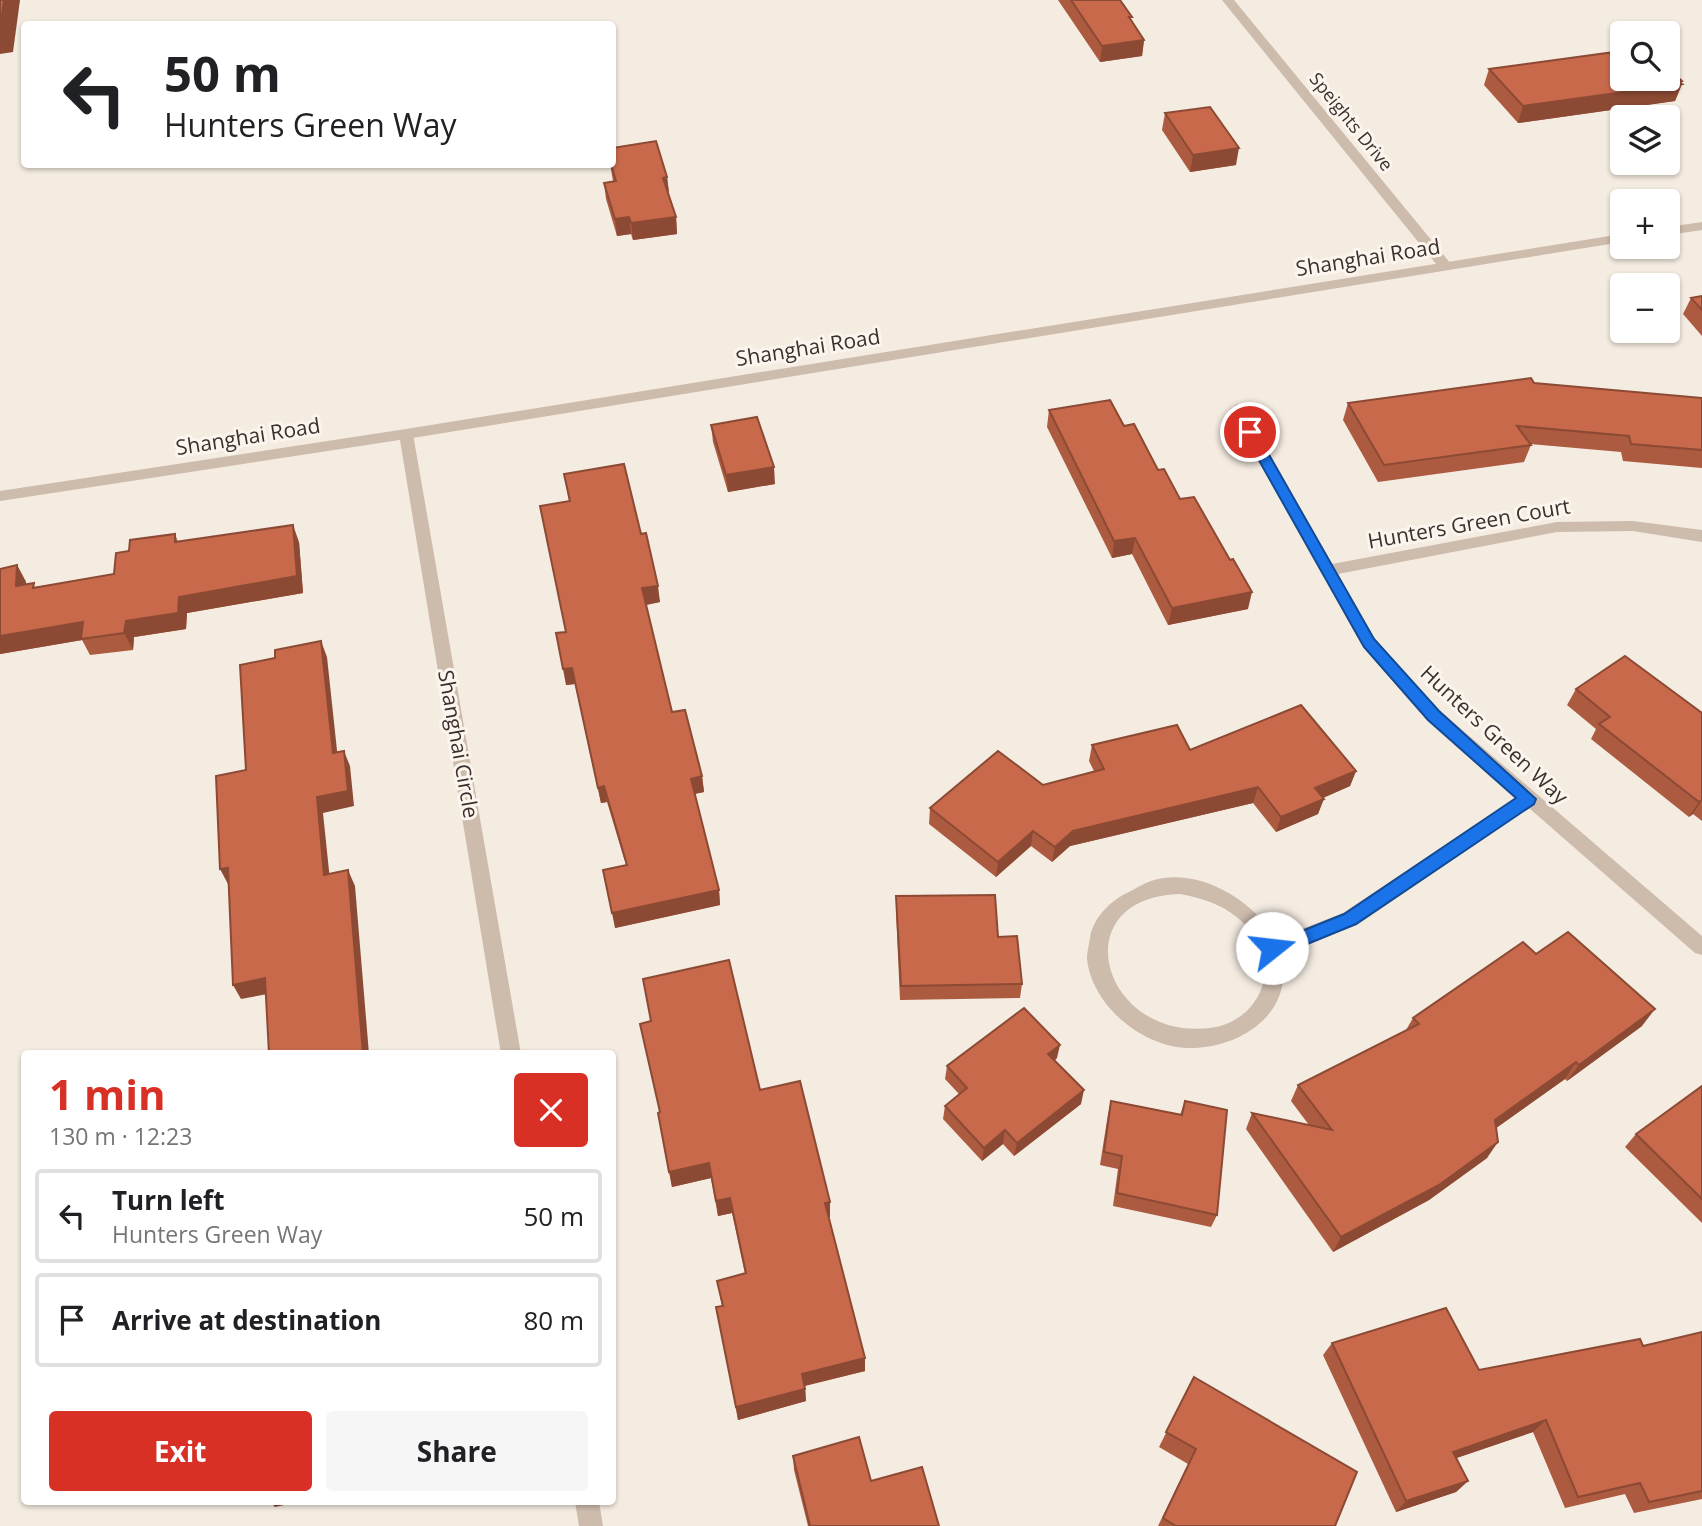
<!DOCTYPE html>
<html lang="en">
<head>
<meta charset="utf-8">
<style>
	:root { --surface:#fff; --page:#f6f6f6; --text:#202124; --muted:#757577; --line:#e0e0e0; --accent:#d93025 }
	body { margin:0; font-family:"Open Sans",sans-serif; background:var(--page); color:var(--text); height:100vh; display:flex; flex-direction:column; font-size:26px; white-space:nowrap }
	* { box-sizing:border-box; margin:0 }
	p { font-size:23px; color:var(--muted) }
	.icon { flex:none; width:38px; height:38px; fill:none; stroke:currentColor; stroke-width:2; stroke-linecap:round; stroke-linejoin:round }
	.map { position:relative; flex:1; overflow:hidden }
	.details { position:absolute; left:21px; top:1050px; width:595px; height:455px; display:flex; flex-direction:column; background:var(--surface); border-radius:7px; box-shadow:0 2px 5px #0004 }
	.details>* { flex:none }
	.hud { position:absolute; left:21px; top:21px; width:595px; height:147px; border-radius:7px; box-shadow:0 2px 5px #0004; background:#fff; color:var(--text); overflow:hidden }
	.tools { position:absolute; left:1610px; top:21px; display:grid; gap:14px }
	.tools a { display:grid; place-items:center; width:70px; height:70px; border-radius:7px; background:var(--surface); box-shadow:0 2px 5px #0004; font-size:35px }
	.pin { position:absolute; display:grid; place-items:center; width:60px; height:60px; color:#fff; margin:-30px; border:4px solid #fff; border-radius:50%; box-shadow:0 2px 7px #0007 }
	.me { position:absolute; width:77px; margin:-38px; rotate:74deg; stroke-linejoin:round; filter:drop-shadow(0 0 5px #0008) }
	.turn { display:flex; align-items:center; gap:24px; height:147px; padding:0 28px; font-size:32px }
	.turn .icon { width:91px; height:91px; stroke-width:2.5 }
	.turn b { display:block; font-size:49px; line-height:60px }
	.round { display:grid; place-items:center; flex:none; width:74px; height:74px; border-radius:7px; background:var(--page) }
	.head { display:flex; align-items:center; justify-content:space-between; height:119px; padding:0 28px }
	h1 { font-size:42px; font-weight:700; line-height:52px; color:var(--accent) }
	.primary-button { display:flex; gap:14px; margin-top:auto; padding:14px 28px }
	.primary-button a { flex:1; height:80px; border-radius:7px; background:var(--accent); color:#fff; font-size:28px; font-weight:700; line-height:80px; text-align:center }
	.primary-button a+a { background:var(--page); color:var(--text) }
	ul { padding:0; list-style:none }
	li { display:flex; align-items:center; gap:21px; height:94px; margin:0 14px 10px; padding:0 14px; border:4px solid var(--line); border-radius:7px }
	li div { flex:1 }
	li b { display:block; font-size:26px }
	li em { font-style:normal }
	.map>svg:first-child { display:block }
</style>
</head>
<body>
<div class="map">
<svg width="1702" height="1526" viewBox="0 0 1702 1526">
	<rect width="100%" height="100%" fill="#f4ebe1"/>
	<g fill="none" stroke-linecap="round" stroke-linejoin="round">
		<g fill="#cdbbac" fill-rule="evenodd">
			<path d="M1222,0h12l217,264v6h-10z"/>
			<path d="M1237,404l7,5 88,155 225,-42 76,-1 69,9v12l-69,-11 -76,1 -219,42 37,65 64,71 263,226v19l-7,-2 -166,-145 -172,117 -76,29c15,58 -40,95 -93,94 -45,-1 -96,-42 -101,-89 0,-6 2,-15 3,-21 2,-18 19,-36 35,-44 10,-5 19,-11 29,-14 46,-13 100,21 122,59l67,-26 174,-116 -90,-77 -64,-73 -133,-238zM1180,894c27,5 50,13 69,35 34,38 10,93 -39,99 -109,13 -148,-131 -30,-134z"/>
			<path d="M406,429l7,5 108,620h-20l-102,-620z"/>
			<path d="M575,1502h24l4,24h-24z"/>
		</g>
		<g fill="#cdbbac" fill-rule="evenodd">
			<path d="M1702,222v8l-34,5v-8z"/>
			<path d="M1622,234v8l-1216,197 -406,62v-10l406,-62z"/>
		</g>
	</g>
	<g fill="#ac5a40">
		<path d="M1058,0h62l11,21 13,19 -2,16 -42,6z"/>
		<path d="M1489,69l193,12 -1,3h1l-7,17 -157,22 -34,-38z"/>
		<path d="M1165,113l71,52 -46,7 -28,-42z"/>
		<path d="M612,148l55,29 2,16 -1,1 8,23 1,17 -44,6 -2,-6 -14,2 -11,-37 -2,-16 9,-2 -3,-17h2z"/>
		<path d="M1702,296v40l-19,-22 8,-16z"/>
		<path d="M1534,383l168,15v70l-79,-7 -2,-9 -91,-8 1,1 -7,17 -146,20 -35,-62 5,-17z"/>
		<path d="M1049,410l75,16 56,73 68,110 -80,16 -36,-71 -20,4 -65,-131z"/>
		<path d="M711,425l64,59 -47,8 -15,-50z"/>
		<path d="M564,474l77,60 19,68 -14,3 26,107 30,64 2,16 -9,2 24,96 1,15 -105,23 11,-63 -19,-63 -6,1 -26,-119 -9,1 3,-184z"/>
		<path d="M175,534l3,8h121l4,51 -116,20 -1,16 -52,8 -1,13 -43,5 -8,-15 -82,14v-85l17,-4 9,17v3l10,2 78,-13 15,-23z"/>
		<path d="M1576,689l126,24v108l-9,-7 -4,3 -98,-78 5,-10 -29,-24z"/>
		<path d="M1092,745l98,5 166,21 -6,15 -27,12 -5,16 -42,18 -23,-29 -183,43 -18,16 -21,-16 -35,31 -67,-53 1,-16 113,-23 51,-14 -5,-10z"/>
		<path d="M896,896l102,41 24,47 -2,14 -120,2 -4,-89z"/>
		<path d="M1536,954l106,72 -75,55 -2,-2 -69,49 -9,30 -58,42 -96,52 -87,-123 6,-16 57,12 -18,-24 7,-16 108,-55 7,-12z"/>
		<path d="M1057,1058l-3,3 27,43 -67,52 -11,-12 -21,17 -39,-42 2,-13 14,-12 -14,-15 2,-13z"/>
		<path d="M1702,1086v137l-77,-76 11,-13z"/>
		<path d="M760,1090l70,127h-2l37,141v13l-60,15 1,15 -68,19 -22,-113 6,-1 -5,-25 28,-7 -13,-61 -14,3 -7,-38 -39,9 -13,-75z"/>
		<path d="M1111,1101l69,14 5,-14 32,114 -6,12 -98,-21 5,-37 -18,-4 8,-51z"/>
		<path d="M1702,1332v167l-68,14 -9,-19 -60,14 -32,-76 -77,26 12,23 -12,11 -60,20 -73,-157 9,-12 147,27 164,-24z"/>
		<path d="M1194,1377l141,149h-177l30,-62 -29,-17z"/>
		<path d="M793,1456l78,25 68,45h-131l-14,-56z"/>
	</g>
	<g fill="#8c4a34">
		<path d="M4,0h16l-7,52 -13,2v-31z"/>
		<path d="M1144,40l-2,16 -42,6 2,-16z"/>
		<path d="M1682,81l-1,4 1,-1 -7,17 -157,22 5,-17z"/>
		<path d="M1239,148l-3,17 -46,7 3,-17z"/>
		<path d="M667,177l2,16 -5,1 -1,-16z"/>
		<path d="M629,217l2,17 -14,2 -2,-17z"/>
		<path d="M676,217l1,17 -44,6 -2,-17z"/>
		<path d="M774,467l1,17 -47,8 -2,-17z"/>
		<path d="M293,525l6,17 4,51 -116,20 -1,16 -52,8 -1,13 -9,-17 2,-12 53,-24z"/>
		<path d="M1135,538l-3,16 -20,4 2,-17z"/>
		<path d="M17,565l9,17 -1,21 -9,-17z"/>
		<path d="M658,586l2,16 -15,3 -3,-17z"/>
		<path d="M1252,592l-4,17 -80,16 4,-17z"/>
		<path d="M83,622l-1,18 -82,14v-18z"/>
		<path d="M321,641l6,16 12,112 -6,-16z"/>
		<path d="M572,668l3,16 -9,1 -3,-16z"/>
		<path d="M344,751l6,15 4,40 -31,7 8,77 -7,-15 -7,-78z"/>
		<path d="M1356,771l-6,15 -41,18 6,-16z"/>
		<path d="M702,776l2,16 -11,2 -2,-15z"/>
		<path d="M604,786l3,16 -6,1 -3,-15z"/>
		<path d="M1258,787l-5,16 -183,43 -18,16 3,-15 18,-16z"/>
		<path d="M1324,799l-6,15 -42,18 5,-15z"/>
		<path d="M1702,800l-9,14 -4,3 10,-15z"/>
		<path d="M1033,831l-2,15 -35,31 2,-15z"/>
		<path d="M228,868l8,15 -8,1 -8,-15z"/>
		<path d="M348,870l7,16 14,168h-6z"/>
		<path d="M719,890l1,15 -105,23 -3,-15z"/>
		<path d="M265,978l8,15 -32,6 -8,-14z"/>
		<path d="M1655,1009l-13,17 -75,55 12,-16z"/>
		<path d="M1060,1045l-3,13 -12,10 3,-14z"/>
		<path d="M1576,1062l-11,17 -80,57 10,-16z"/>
		<path d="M1084,1090l-3,14 -67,52 3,-13z"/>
		<path d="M1005,1130l-2,14 -21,17 2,-13z"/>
		<path d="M1498,1142l-11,16 -58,42 -96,52 8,-15z"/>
		<path d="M709,1163l2,15 -39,9 -3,-15z"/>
		<path d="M730,1198l2,15 -14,3 -2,-15z"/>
		<path d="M830,1202v15l-5,1v-15z"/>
		<path d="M865,1358v13l-62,15 -1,-12z"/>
		<path d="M805,1389l1,12 -68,19 -2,-13z"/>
		<path d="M1546,1420l-13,12 -91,31 11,-11z"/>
		<path d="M1468,1481l-12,11 -60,20 10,-11z"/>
		<path d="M270,1502h28l-23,5z"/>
	</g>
	<g fill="#c8694b" stroke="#8c4a34" stroke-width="2">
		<path d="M0,0h4l-3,22 -1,1z"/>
		<path d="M1071,0h49l12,17h-3l15,23 -42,6z"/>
		<path d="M1622,51v28h46v-11l14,13 -3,1 3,2 -159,22 -34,-37z"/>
		<path d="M1210,107l29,41 -46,7 -28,-42z"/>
		<path d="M656,141l11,36 -4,1 13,39 -45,6 -2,-6 -14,2 -11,-36 12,-2 -5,-17h1v-3h2l-2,-13z"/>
		<path d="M1702,296v14l-11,-12z"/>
		<path d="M1531,378l3,5 168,15v52l-71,-6 -2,-8 -112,-10 14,19 -147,20 -36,-62z"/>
		<path d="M1110,400l14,26 10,-2 24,46 6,-1 16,30 14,-2 36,63 3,-1 19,33 -80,16 -37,-70 -21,3 -65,-131z"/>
		<path d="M757,417l17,50 -48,8 -15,-50z"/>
		<path d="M624,464l17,70 5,-1 12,53 -16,2 30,124 13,-2 17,66 -11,3 28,111 -107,23 -9,-43 24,-5 -23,-79 -6,2 -26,-120 -9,1 -7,-36 10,-1 -26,-126 30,-5 -6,-27z"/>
		<path d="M293,525l4,51 -118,21 -1,16 -52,8 -2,12 -43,6 2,-17 -83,14v-67l17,-4 -1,21 18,-3 -1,5 81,-14 2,-21 13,-2 1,-11 45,-6v8z"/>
		<path d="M321,641l12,112 11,-2 4,40 -31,6 7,78 24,-5 15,184h-94l-4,-76 -32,7 -5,-117 -8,1 -4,-93 30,-6 -6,-105 35,-7v-8z"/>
		<path d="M1625,656l77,57v87l-3,2 -100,-78 11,-7 -34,-28z"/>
		<path d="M1301,705l55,66 -41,17 9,11 -43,18 -23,-30 -185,44 -18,16 -22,-16 -35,31 -68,-54 68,-57 45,34 61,-16 -12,-24 85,-20 13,25z"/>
		<path d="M995,895l3,42 19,-1 5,48 -121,2 -5,-90z"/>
		<path d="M1568,932l87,77 -76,56 -3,-3 -81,58 3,22 -59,43 -98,52 -89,-124 80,17 -34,-45 121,-61 -6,-6 110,-76 13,12z"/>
		<path d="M729,960l31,130 40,-9 30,121 -5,1 40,155 -63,16 3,15 -69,18 -20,-100 7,-1 -6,-25 29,-8 -16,-75 -14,3 -7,-38 -40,9 -11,-59 2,-1 -20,-88 11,-3 -8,-42z"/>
		<path d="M1024,1008l36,37 -12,9 36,36 -67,53 -12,-13 -21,18 -39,-42 22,-18 -20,-22z"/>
		<path d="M1702,1086v113l-66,-65z"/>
		<path d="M1111,1101l71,14 3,-14 42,9 -10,105 -100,-22 5,-37 -18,-4z"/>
		<path d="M1446,1308l33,62 161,-31 3,7 59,-14v159l-53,11 -9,-19 -62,14 -32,-77 -93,32 15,29 -62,20 -74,-158z"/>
		<path d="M1194,1377l163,95 -22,54h-159l-13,-8 33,-69 -30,-17z"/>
		<path d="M859,1437l12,44 51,-14 17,59h-129l-17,-70z"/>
	</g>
	<path fill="#1a73e8" stroke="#114b97" stroke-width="2" d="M1250,428l6,4 118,207 65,72 97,88 -2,5 -178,120 -56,23 -28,8 -7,-2 -2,-5 2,-6 32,-9 47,-19 172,-116 -88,-78 -64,-73 -121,-215z"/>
	<g text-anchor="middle" stroke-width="6" stroke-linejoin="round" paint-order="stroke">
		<g font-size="18" fill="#3b302b" stroke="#fbf5ee">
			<text transform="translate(1351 122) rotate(51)" y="6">Speights Drive</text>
		</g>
		<g font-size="21" fill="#3b302b" stroke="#fbf5ee">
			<text transform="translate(1368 258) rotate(-9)" y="7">Shanghai Road</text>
			<text transform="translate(808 348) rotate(-9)" y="7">Shanghai Road</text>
			<text transform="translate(248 437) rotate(-9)" y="7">Shanghai Road</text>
			<text transform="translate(1469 524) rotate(-10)" y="7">Hunters Green Court</text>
			<text transform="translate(1494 735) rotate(43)" y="7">Hunters Green Way</text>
			<text transform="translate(458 744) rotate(80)" y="7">Shanghai Circle</text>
		</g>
	</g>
</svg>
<div class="tools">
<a><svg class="icon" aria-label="search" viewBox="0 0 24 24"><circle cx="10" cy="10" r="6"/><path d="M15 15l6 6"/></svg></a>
<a><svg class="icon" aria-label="layers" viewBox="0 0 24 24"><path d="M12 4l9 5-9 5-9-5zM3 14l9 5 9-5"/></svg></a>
<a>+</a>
<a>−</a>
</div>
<div class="pin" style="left:1250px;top:432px;background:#d93025"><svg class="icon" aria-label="arrive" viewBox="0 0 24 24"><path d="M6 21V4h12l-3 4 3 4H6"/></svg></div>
<svg class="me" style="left:1272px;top:948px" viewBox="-20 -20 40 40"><circle r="19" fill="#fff"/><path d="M0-13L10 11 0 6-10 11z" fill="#1a73e8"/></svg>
<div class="hud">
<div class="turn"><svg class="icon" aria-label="left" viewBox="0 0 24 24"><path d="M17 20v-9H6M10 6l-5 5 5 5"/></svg><div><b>50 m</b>Hunters Green Way</div></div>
</div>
<section class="details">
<div class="head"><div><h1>1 min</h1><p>130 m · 12:23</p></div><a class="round" style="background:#d93025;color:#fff"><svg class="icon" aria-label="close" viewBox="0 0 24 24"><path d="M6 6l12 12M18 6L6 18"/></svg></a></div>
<ul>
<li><svg class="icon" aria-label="left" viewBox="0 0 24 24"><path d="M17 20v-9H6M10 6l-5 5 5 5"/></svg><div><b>Turn left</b><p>Hunters Green Way</p></div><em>50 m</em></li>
<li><svg class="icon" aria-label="arrive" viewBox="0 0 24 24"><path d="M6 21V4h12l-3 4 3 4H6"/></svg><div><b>Arrive at destination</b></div><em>80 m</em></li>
</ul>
<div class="primary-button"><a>Exit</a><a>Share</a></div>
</section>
</div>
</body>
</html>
